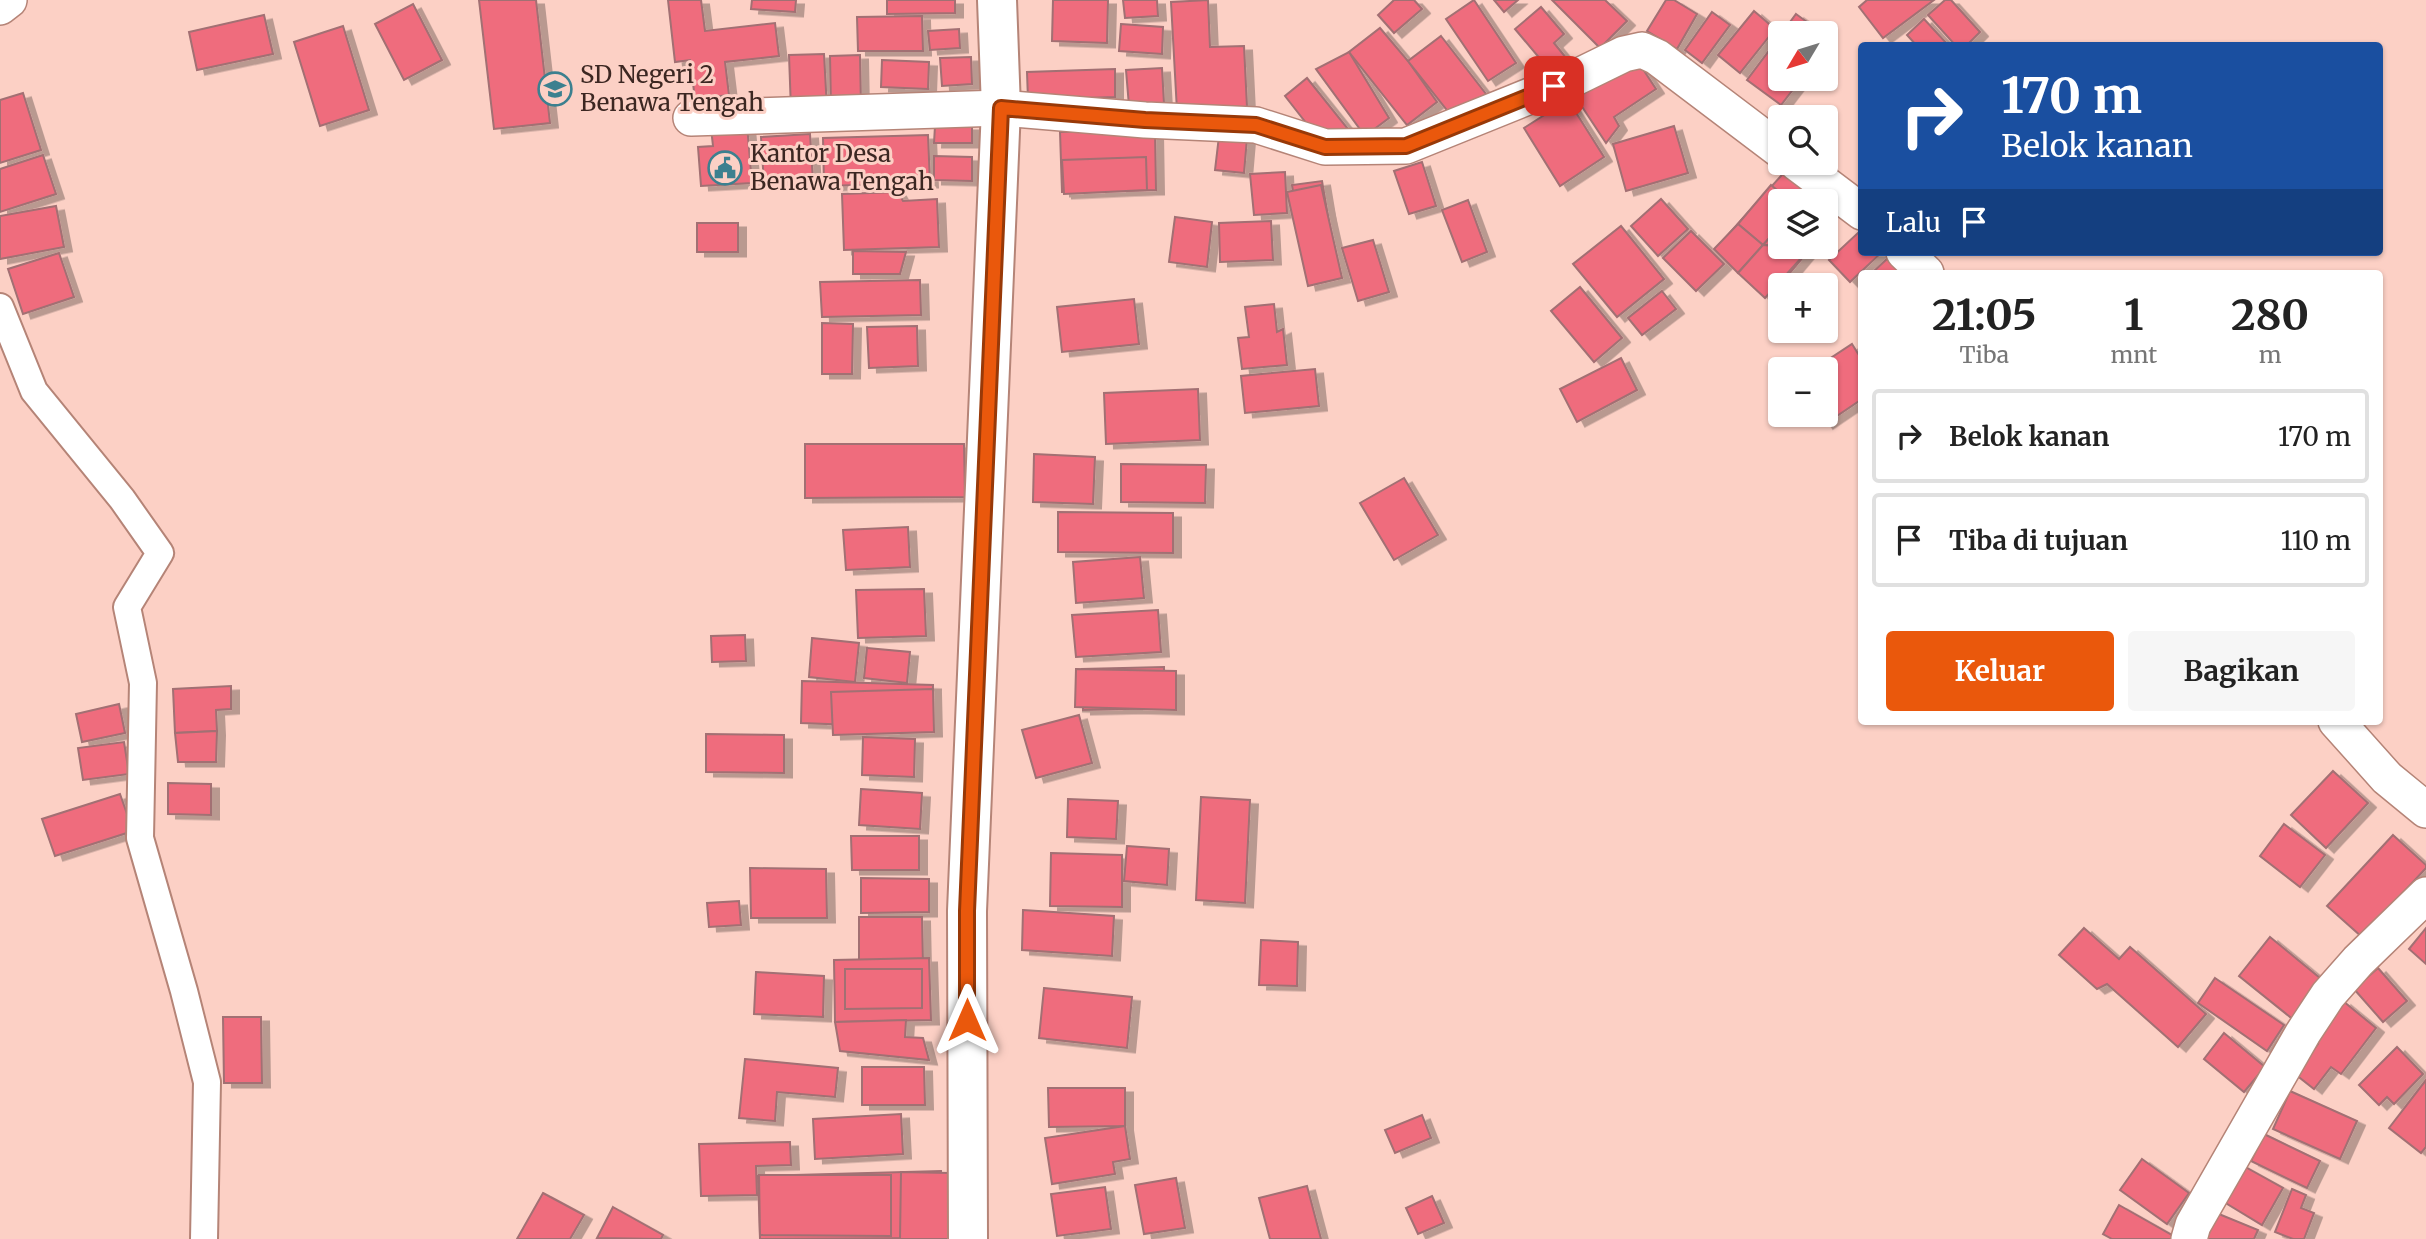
<!DOCTYPE html>
<html lang="id">
<head>
<meta charset="utf-8">
<style>
	:root { --surface:#fff; --page:#f6f6f6; --text:#222; --muted:#767676; --line:#e0e0e0; --accent:#ea580c }
	body { margin:0; font-family:Merriweather,serif; background:var(--page); color:var(--text); height:100vh; display:flex; flex-direction:column; font-size:26px; white-space:nowrap }
	* { box-sizing:border-box; margin:0 }
	p { font-size:23px; color:var(--muted) }
	.icon { flex:none; width:38px; height:38px; fill:none; stroke:currentColor; stroke-width:2; stroke-linecap:round; stroke-linejoin:round }
	.map { position:relative; flex:1; overflow:hidden }
	.sheet { position:absolute; left:1858px; top:270px; width:525px; height:455px; display:flex; flex-direction:column; background:var(--surface); border-radius:7px; box-shadow:0 2px 5px #0004 }
	.sheet>* { flex:none }
	.top-card { position:absolute; left:1858px; top:42px; width:525px; height:214px; border-radius:7px; box-shadow:0 2px 5px #0004; background:#1a4fa0; color:#fff; overflow:hidden }
	.needle { width:46px; rotate:232deg }
	.controls { position:absolute; left:1768px; top:21px; display:grid; gap:14px }
	.controls a { display:grid; place-items:center; width:70px; height:70px; border-radius:7px; background:var(--surface); box-shadow:0 2px 5px #0004; font-size:35px }
	.pin { position:absolute; display:grid; place-items:center; width:60px; height:60px; color:#fff; margin:-30px; border-radius:14px; box-shadow:0 4px 10px #0006 }
	.me { position:absolute; width:77px; margin:-38px; rotate:0deg; stroke-linejoin:round; filter:drop-shadow(0 0 5px #0008) }
	.turn { display:flex; align-items:center; gap:24px; height:147px; padding:0 28px; font-size:32px }
	.turn .icon { width:91px; height:91px; stroke-width:2.5 }
	.turn b { display:block; font-size:49px; line-height:60px }
	.then { display:flex; align-items:center; height:66px; padding:0 28px; background:#0003; gap:14px; font-size:26px }
	.eta { display:flex; justify-content:space-evenly; align-items:center; height:119px; text-align:center }
	.eta b { font-size:42px; font-weight:700; line-height:49px }
	.button { display:flex; gap:14px; margin-top:auto; padding:14px 28px }
	.button a { flex:1; height:80px; border-radius:7px; background:var(--accent); color:#fff; font-size:28px; font-weight:700; line-height:80px; text-align:center }
	.button a+a { background:var(--page); color:var(--text) }
	ul { padding:0; list-style:none }
	li { display:flex; align-items:center; gap:21px; height:94px; margin:0 14px 10px; padding:0 14px; border:4px solid var(--line); border-radius:7px }
	li div { flex:1 }
	li b { display:block; font-size:26px }
	li em { font-style:normal }
	.map>svg:first-child { display:block }
</style>
</head>
<body>
<div class="map">
<svg width="2426" height="1239" viewBox="0 0 2426 1239">
	<defs>
		<filter id="shadow"><feDropShadow dx="8" dy="4.5" stdDeviation="0" flood-color="#0004"/></filter>
	</defs>
	<rect width="100%" height="100%" fill="#fcd0c5"/>
	<g fill="#ef6c7d" stroke="#a26f73" stroke-width="2" filter="url(#shadow)">
		<path d="M479,0h57l14,123 -56,6z"/>
		<path d="M668,0h33l4,31 70,-8 4,33 -54,6 4,33 -34,4 -5,-39 -15,2z"/>
		<path d="M752,0h44l-1,12 -44,-3z"/>
		<path d="M887,0h68v13l-68,1z"/>
		<path d="M1053,0h55l-1,43 -55,-2z"/>
		<path d="M1123,0h34l1,16 -33,2z"/>
		<path d="M1208,0l2,47 34,-1 3,61 -70,4 -6,-109z"/>
		<path d="M1394,0h20l8,9 -28,24 -16,-18z"/>
		<path d="M1474,0l42,63 -28,18 -42,-62z"/>
		<path d="M1494,0h24l-14,12z"/>
		<path d="M1552,0h53l22,21 -27,27z"/>
		<path d="M1666,0h8l23,14 -20,35 -30,-18z"/>
		<path d="M1867,0h67l-51,38 -24,-31z"/>
		<path d="M1945,0h6l29,32 -14,14h-10l-28,-31z"/>
		<path d="M413,4l29,56 -38,20 -29,-56z"/>
		<path d="M1541,7l23,27 -10,9 13,16 -15,14 -37,-44z"/>
		<path d="M1754,11l21,18 -35,44 -22,-18z"/>
		<path d="M1712,12l18,13 -28,38 -17,-13z"/>
		<path d="M1796,14l26,19h-40z"/>
		<path d="M264,15l9,39 -76,16 -8,-38z"/>
		<path d="M922,16l1,35h-65l-1,-34z"/>
		<path d="M1924,19l25,27h-32l-10,-11z"/>
		<path d="M1121,24l42,3 -1,27 -43,-3z"/>
		<path d="M343,26l26,84 -49,16 -26,-84z"/>
		<path d="M1380,28l28,33 29,41 -30,23 -58,-73z"/>
		<path d="M959,29l1,19 -30,2 -2,-19z"/>
		<path d="M1441,36l45,58 -32,25 -46,-58z"/>
		<path d="M1780,36v43h21l-20,26 -34,-25z"/>
		<path d="M1349,52l40,66 -24,18 -49,-67z"/>
		<path d="M824,54l3,55 -36,1 -2,-55z"/>
		<path d="M860,55l1,52h-30l-1,-51z"/>
		<path d="M971,57l1,27 -30,2 -2,-28z"/>
		<path d="M1635,57l21,32 -42,28 5,9 -13,17 -31,-47z"/>
		<path d="M882,60l47,2 -1,27 -47,-2z"/>
		<path d="M1162,68l2,36 -35,2 -3,-36z"/>
		<path d="M1115,69v28l-87,3 -1,-28z"/>
		<path d="M1307,78l41,51 -23,18 -40,-51z"/>
		<path d="M23,93l18,57 -41,13v-63z"/>
		<path d="M1568,100l36,57 -44,29 -36,-58z"/>
		<path d="M747,125l5,58 -51,3 -3,-39 15,-1 -2,-18z"/>
		<path d="M935,126h37v17h-38z"/>
		<path d="M1674,126l14,47 -62,18 -13,-47z"/>
		<path d="M1061,127l92,2 -1,32 -6,-4 -84,3z"/>
		<path d="M1155,130l1,60 -94,2 -2,-60z"/>
		<path d="M810,134l3,47 -49,3 -3,-47z"/>
		<path d="M928,135l2,48 -106,3 -1,-48z"/>
		<path d="M1219,136l28,2 -3,35 -29,-3z"/>
		<path d="M43,155l13,39 -56,18v-43z"/>
		<path d="M934,156l38,1v24l-38,-1z"/>
		<path d="M1146,157l1,33 -83,4 -2,-34z"/>
		<path d="M1422,162l14,44 -27,8 -15,-43z"/>
		<path d="M1789,167l23,20 -12,14h-20v22l-41,46 -23,-21z"/>
		<path d="M1285,172l2,41 -33,2 -4,-41z"/>
		<path d="M1322,181l14,84 -30,5 -14,-85z"/>
		<path d="M1321,185l21,93 -34,8 -21,-94z"/>
		<path d="M1771,185l19,16h-10v25l-17,19 -25,-21z"/>
		<path d="M898,192l5,9 34,-2 2,48 -95,3 -2,-56z"/>
		<path d="M1661,199l27,30 -30,27 -27,-30z"/>
		<path d="M1468,200l19,52 -25,10 -20,-52z"/>
		<path d="M56,206l8,41 -64,12v-43z"/>
		<path d="M1175,217l37,5 -5,45 -38,-5z"/>
		<path d="M1271,221l2,39 -53,2 -1,-39z"/>
		<rect x="697" y="223" width="41" height="29"/>
		<path d="M1738,224l25,21 -25,28 -24,-24z"/>
		<path d="M1621,226l43,53 -47,38 -44,-53z"/>
		<path d="M1780,226v20l-17,-1z"/>
		<path d="M1691,231l33,33 -28,27 -33,-33z"/>
		<path d="M1860,231l2,21 19,1 -31,29 -21,-22z"/>
		<path d="M1780,235v12h27l3,2 -32,38 -25,-21z"/>
		<path d="M1373,240l16,52 -31,9 -16,-53z"/>
		<path d="M1763,245l32,3 8,8 -38,42 -27,-25z"/>
		<path d="M853,251l53,1 -6,22h-47z"/>
		<path d="M59,253l15,44 -51,17 -15,-45z"/>
		<path d="M1889,257l15,16h-32z"/>
		<path d="M920,280l1,35 -99,2 -2,-35z"/>
		<path d="M1580,287l42,51 -28,24 -43,-51z"/>
		<path d="M1662,291l14,18 -34,26 -14,-17z"/>
		<path d="M1134,299l5,45 -77,8 -5,-45z"/>
		<path d="M1274,304l3,28 6,-3 4,36 -45,4 -4,-31 11,-1 -4,-30z"/>
		<path d="M822,323l31,1 -1,50h-30z"/>
		<path d="M917,326l1,40 -49,2 -2,-41z"/>
		<path d="M1852,344l10,16v25l-2,2 2,12 -37,25 -6,-9h6v-46h-11z"/>
		<path d="M1621,358l16,32 -60,32 -17,-33z"/>
		<path d="M1315,369l4,37 -74,7 -4,-37z"/>
		<path d="M1198,389l2,51 -94,4 -2,-51z"/>
		<path d="M805,444h159l1,53 -160,1z"/>
		<path d="M1034,454l61,3 -2,47 -60,-2z"/>
		<path d="M1121,464l85,1 -1,38 -84,-1z"/>
		<path d="M1404,478l34,57 -44,25 -34,-57z"/>
		<path d="M1058,512l115,1v40l-115,-1z"/>
		<path d="M908,527l2,40 -64,3 -3,-40z"/>
		<path d="M1140,557l4,41 -68,5 -3,-41z"/>
		<path d="M924,589l2,47 -68,2 -2,-48z"/>
		<path d="M1158,610l3,42 -85,5 -4,-42z"/>
		<path d="M745,635l1,26 -34,1 -1,-26z"/>
		<path d="M812,638l47,5 -4,39 -46,-5z"/>
		<path d="M867,648l43,4 -3,31 -43,-5z"/>
		<path d="M1164,667l1,41 -82,2 -1,-41z"/>
		<path d="M1076,669l100,2v39l-101,-3z"/>
		<path d="M802,681l131,4 -1,43 -131,-5z"/>
		<path d="M231,686v23l-15,1 1,21 -42,2 -2,-44z"/>
		<path d="M933,689l1,43 -101,3 -2,-43z"/>
		<path d="M119,704l6,29 -43,9 -6,-28z"/>
		<path d="M1079,715l13,48 -56,15 -14,-48z"/>
		<path d="M217,731l-1,31h-38l-3,-29z"/>
		<path d="M706,734l78,1v38l-78,-1z"/>
		<path d="M863,737l52,2 -1,38 -52,-2z"/>
		<path d="M124,742l5,32 -46,6 -5,-32z"/>
		<path d="M2333,771l35,32 -42,45 -35,-33z"/>
		<path d="M168,783l43,1v31l-43,-1z"/>
		<path d="M861,789l61,4 -2,36 -61,-4z"/>
		<path d="M120,794l13,37 -78,25 -13,-37z"/>
		<path d="M1201,797l49,3 -5,103 -49,-3z"/>
		<path d="M1068,799l50,2 -2,38 -49,-2z"/>
		<path d="M2284,824l41,31 -25,32 -40,-31z"/>
		<path d="M2393,835l33,30v3l-64,69 -35,-31z"/>
		<path d="M851,836h68v34h-67z"/>
		<path d="M1127,846l42,3 -2,36 -43,-4z"/>
		<path d="M1051,853l71,2v52l-72,-1z"/>
		<path d="M750,868l76,1 1,49h-76z"/>
		<path d="M861,878l68,1v33l-68,1z"/>
		<path d="M739,901l2,24 -32,2 -2,-24z"/>
		<path d="M1023,910l91,6 -2,40 -90,-6z"/>
		<path d="M859,917h63l1,48h-64z"/>
		<path d="M2084,928l35,31 11,-12 76,67 -28,33 -71,-63 -10,5 -38,-34z"/>
		<path d="M2426,928v36l-17,-15z"/>
		<path d="M2270,937l56,46 -31,38 -56,-45z"/>
		<path d="M1261,940l37,2 -1,44 -38,-1z"/>
		<path d="M929,958l2,62 -96,2 -1,-62z"/>
		<path d="M2378,968l29,33 -24,21 -29,-33z"/>
		<path d="M845,969h77v39l-77,1z"/>
		<path d="M756,972l68,4 -1,41 -69,-3z"/>
		<path d="M2215,978l69,47 -17,26 -69,-48z"/>
		<path d="M1044,988l88,9 -5,51 -88,-10z"/>
		<path d="M2343,1001l33,27 -35,46 -10,-7 -17,22 -19,-15 23,-30 -5,-4z"/>
		<path d="M223,1017h38l1,66h-38z"/>
		<path d="M906,1020l-1,17 18,1 6,22 -89,-9 -5,-29z"/>
		<path d="M2224,1033l41,34 -21,25 -40,-33z"/>
		<path d="M2397,1047l26,27 -29,30 -7,-7 -8,8 -20,-20z"/>
		<path d="M745,1059l93,9 -3,29 -58,-5 -2,29 -36,-3z"/>
		<path d="M862,1067h62l1,38h-63z"/>
		<path d="M2426,1080v67l-5,6 -32,-25z"/>
		<path d="M1048,1088h77v38l-76,1z"/>
		<path d="M2290,1091l67,30 -17,38 -67,-30z"/>
		<path d="M901,1114l2,40 -88,5 -2,-40z"/>
		<path d="M1422,1115l9,23 -36,15 -10,-23z"/>
		<path d="M1125,1126l5,33 -17,3 2,12 -63,10 -7,-46z"/>
		<path d="M2264,1134l56,27 -13,27 -56,-27z"/>
		<path d="M790,1142l1,23 -35,1 1,29 -56,1 -2,-52z"/>
		<path d="M2142,1159l47,34 -22,31 -47,-34z"/>
		<path d="M2240,1164l43,24 -21,37 -43,-26z"/>
		<path d="M941,1171l3,67 -184,1 -2,-63z"/>
		<path d="M901,1172l48,1 -1,66h-48z"/>
		<path d="M759,1175h132v61l-131,-1z"/>
		<path d="M1176,1178l9,50 -41,6 -9,-49z"/>
		<path d="M1307,1186l14,53h-51l-11,-41z"/>
		<path d="M1105,1187l6,42 -54,7 -6,-42z"/>
		<path d="M2292,1189l14,6 -5,13 13,5 -10,26h-11l-18,-7z"/>
		<path d="M543,1193l41,22 -14,24h-53z"/>
		<path d="M1432,1196l12,27 -26,11 -12,-26z"/>
		<path d="M2119,1205l60,34h-67l-9,-5z"/>
		<path d="M613,1207l50,28 -2,4 -64,-1z"/>
		<path d="M2214,1212l44,18 -4,9h-51z"/>
	</g>
	<g fill="none" stroke-linecap="round" stroke-linejoin="round">
		<defs>
			<path id="pedestrian" d="M0,307l34,84 88,108 38,54 -33,54 16,76 -3,155 44,153 23,91 -3,157"/>
			<g id="minor">
				<path d="M0,7l9,-7"/>
				<path d="M691,118l310,-10 144,12 111,5 69,22 81,-1 171,-69 47,-23 18,-4 15,7 123,93"/>
				<path d="M1797,163l65,49"/>
				<path d="M1904,252l22,21"/>
				<path d="M2336,721l51,57 39,32"/>
				<path d="M2189,1239l4,-14 110,-192 25,-38 30,-34 68,-66"/>
			</g>
			<path id="secondary" d="M968,1239l-1,-328 34,-803 -4,-108"/>
		</defs>
		<use href="#pedestrian" stroke="#b58477" stroke-width="30"/>
		<use href="#minor" stroke="#b58477" stroke-width="38"/>
		<use href="#secondary" stroke="#b58477" stroke-width="42"/>
		<use href="#pedestrian" stroke="#fff" stroke-width="26"/>
		<use href="#minor" stroke="#fff" stroke-width="35"/>
		<use href="#secondary" stroke="#fff" stroke-width="38"/>
	</g>
	<g fill="none" stroke-linecap="round" stroke-linejoin="round">
		<defs>
			<path id="route" d="M967,1020v-109l34,-803 144,12 111,5 69,22 81,-1 148,-60"/>
		</defs>
		<use href="#route" stroke="#983908" stroke-width="18"/>
		<use href="#route" stroke="#ea580c" stroke-width="12"/>
	</g>
	<defs>
		<symbol id="school-ring" viewBox="-11 -11 22 22"><circle r="9.5" fill="#fcd0c5" stroke="#3c808f" stroke-width="1.5"/><path d="M0-5L7-2L0 1L-7-2ZM-4 1L0 2.5L4 1V4Q0 6-4 4Z" fill="#3c808f"/></symbol>
		<symbol id="civic-ring" viewBox="-11 -11 22 22"><circle r="9.5" fill="#fcd0c5" stroke="#3c808f" stroke-width="1.5"/><path d="M-.6-6.5H3V-4.5H.6V-3L4-1V1h2V6H-6V1h2V-1L-.6-3ZM-1.2 2.5V6h2.4V2.5Z" fill="#3c808f"/></symbol>
	</defs>
	<g fill-rule="evenodd">
		<use href="#school-ring" x="536" y="70" width="38" height="38"/>
		<use href="#civic-ring" x="706" y="149" width="38" height="38"/>
	</g>
	<g text-anchor="middle" stroke-width="6" stroke-linejoin="round" paint-order="stroke">
		<g font-size="24" fill="#3c2722" stroke="#fcd0c5" text-anchor="start">
			<text x="580" y="83">SD Negeri 2<tspan x="580" dy="28">Benawa Tengah</tspan></text>
			<text x="750" y="162">Kantor Desa<tspan x="750" dy="28">Benawa Tengah</tspan></text>
		</g>
	</g>
</svg>
<div class="controls">
<a><svg class="needle" viewBox="-14 -14 28 28"><path d="M0-13l5 13h-10z" fill="#e53935"/><path d="M0 13l5-13h-10z" fill="#767676"/></svg></a>
<a><svg class="icon" aria-label="search" viewBox="0 0 24 24"><circle cx="10" cy="10" r="6"/><path d="M15 15l6 6"/></svg></a>
<a><svg class="icon" aria-label="layers" viewBox="0 0 24 24"><path d="M12 4l9 5-9 5-9-5zM3 14l9 5 9-5"/></svg></a>
<a>+</a>
<a>−</a>
</div>
<div class="pin" style="left:1554px;top:86px;background:#d93025"><svg class="icon" aria-label="arrive" viewBox="0 0 24 24"><path d="M6 21V4h12l-3 4 3 4H6"/></svg></div>
<svg class="me" style="left:967px;top:1020px" viewBox="-20 -20 40 40"><path d="M0-17L14 15 0 8-14 15z" fill="#ea580c" stroke="#fff" stroke-width="4"/></svg>
<div class="top-card">
<div class="turn"><svg class="icon" aria-label="right" viewBox="0 0 24 24"><path d="M7 20v-9h11M14 6l5 5-5 5"/></svg><div><b>170 m</b>Belok kanan</div></div>
<div class="then">Lalu<svg class="icon" aria-label="arrive" viewBox="0 0 24 24"><path d="M6 21V4h12l-3 4 3 4H6"/></svg></div>
</div>
<section class="sheet">
<div class="eta">
<div><b>21:05</b><p>Tiba</p></div>
<div><b>1</b><p>mnt</p></div>
<div><b>280</b><p>m</p></div>
</div>
<ul>
<li><svg class="icon" aria-label="right" viewBox="0 0 24 24"><path d="M7 20v-9h11M14 6l5 5-5 5"/></svg><div><b>Belok kanan</b></div><em>170 m</em></li>
<li><svg class="icon" aria-label="arrive" viewBox="0 0 24 24"><path d="M6 21V4h12l-3 4 3 4H6"/></svg><div><b>Tiba di tujuan</b></div><em>110 m</em></li>
</ul>
<div class="button"><a>Keluar</a><a>Bagikan</a></div>
</section>
</div>
</body>
</html>
